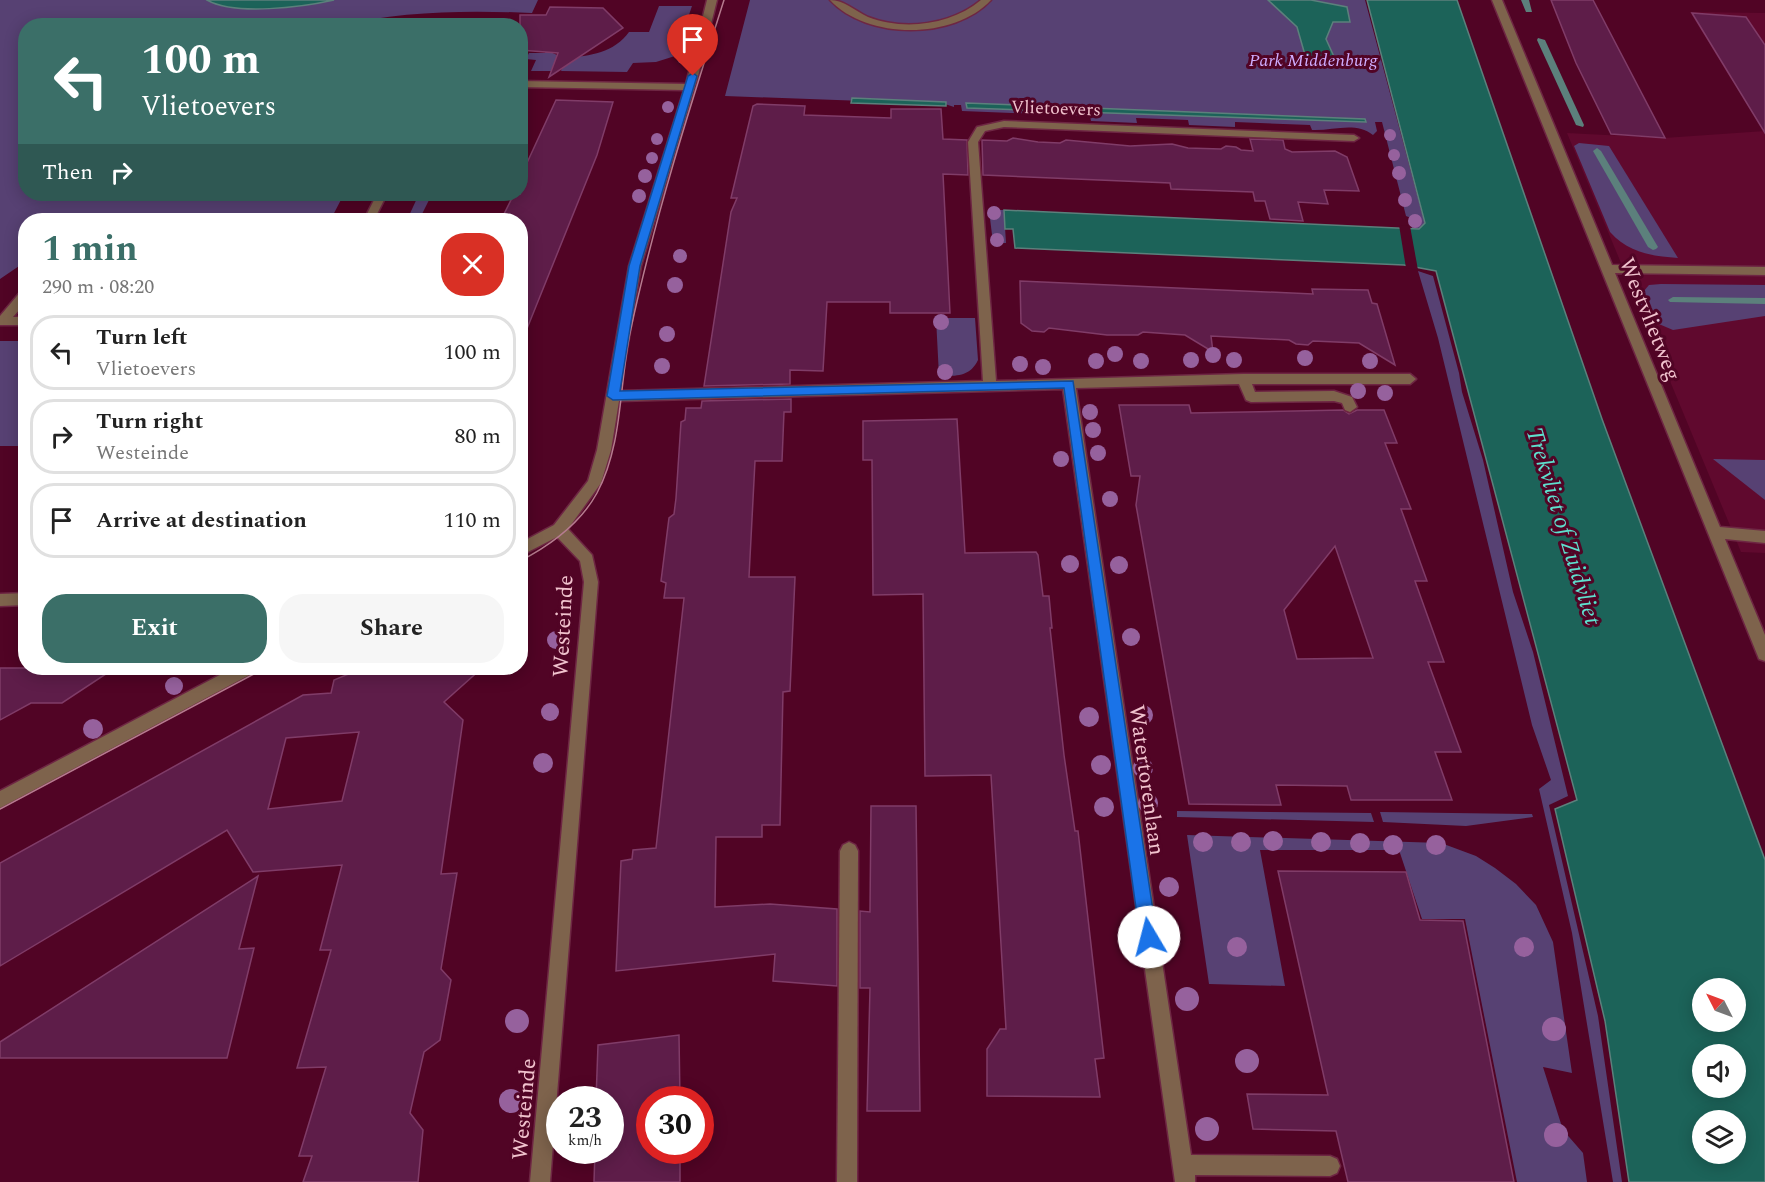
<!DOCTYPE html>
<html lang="en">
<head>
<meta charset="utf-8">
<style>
	:root { --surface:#fff; --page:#f6f6f6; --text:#222; --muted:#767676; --line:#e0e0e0; --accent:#3b6f68 }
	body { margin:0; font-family:Spectral,serif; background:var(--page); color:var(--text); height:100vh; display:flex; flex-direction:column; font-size:22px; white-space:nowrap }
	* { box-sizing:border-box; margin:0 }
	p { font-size:20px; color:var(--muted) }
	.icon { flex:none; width:33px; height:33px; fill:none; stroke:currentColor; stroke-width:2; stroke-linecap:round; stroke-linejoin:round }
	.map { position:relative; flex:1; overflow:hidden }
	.drawer { position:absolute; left:18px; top:213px; width:510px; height:462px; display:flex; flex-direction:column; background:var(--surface); border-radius:24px; box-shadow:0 3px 15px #0003 }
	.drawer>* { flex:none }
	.guide { position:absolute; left:18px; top:18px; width:510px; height:183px; border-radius:24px; box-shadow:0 3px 15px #0003; background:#3b6f68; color:#fff; overflow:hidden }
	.needle { width:39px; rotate:312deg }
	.tools { position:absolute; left:1692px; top:978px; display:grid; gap:12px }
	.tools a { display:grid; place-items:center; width:54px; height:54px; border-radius:50%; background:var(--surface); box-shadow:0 3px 15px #0003; font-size:30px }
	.speed { position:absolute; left:546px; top:1086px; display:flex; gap:12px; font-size:30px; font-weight:700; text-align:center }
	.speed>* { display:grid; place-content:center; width:78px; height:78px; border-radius:50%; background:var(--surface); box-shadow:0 3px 15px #0003; line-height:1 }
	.speed small { font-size:15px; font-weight:400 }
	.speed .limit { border:9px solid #d22; background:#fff; color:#111 }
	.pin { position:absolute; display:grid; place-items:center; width:51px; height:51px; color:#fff; margin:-62px -26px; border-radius:50% 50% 50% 0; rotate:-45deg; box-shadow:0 0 6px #0007 }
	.pin .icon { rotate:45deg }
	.me { position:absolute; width:66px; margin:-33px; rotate:352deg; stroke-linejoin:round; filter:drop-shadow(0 0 4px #0008) }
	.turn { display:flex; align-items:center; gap:21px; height:126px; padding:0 24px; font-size:27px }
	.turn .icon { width:78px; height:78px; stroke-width:2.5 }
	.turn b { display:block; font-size:42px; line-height:51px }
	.then { display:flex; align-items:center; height:57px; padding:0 24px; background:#0003; gap:12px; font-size:22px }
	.round { display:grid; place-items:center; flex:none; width:63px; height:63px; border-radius:24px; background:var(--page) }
	.overview { display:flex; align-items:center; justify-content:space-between; height:102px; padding:0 24px }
	h1 { font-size:36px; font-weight:700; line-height:45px; color:var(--accent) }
	.cta { display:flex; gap:12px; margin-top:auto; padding:12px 24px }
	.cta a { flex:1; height:69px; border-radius:24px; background:var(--accent); color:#fff; font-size:24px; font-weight:700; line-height:69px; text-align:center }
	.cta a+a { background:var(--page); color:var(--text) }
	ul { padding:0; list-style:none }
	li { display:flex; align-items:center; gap:18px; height:75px; margin:0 12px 9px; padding:0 12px; border:3px solid var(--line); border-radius:24px }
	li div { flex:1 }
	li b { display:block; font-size:22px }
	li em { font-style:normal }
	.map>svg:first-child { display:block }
</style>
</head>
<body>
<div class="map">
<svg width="1765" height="1182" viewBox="0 0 1765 1182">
	<rect width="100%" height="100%" fill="#510425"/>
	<g fill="#60092e">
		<path d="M1690,12l75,1v69l-34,-3z"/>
		<path d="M1765,131v422l-24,-1 -174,-419 97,5z"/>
	</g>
	<g fill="#574173">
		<path d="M0,0h538l-6,13c-67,-3 -130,-2 -195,13h-311v168h318l-12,23h21l-1,3h-326l-1,42 -25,17z"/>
		<path d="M750,0h615l60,224 -6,5 -7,-1 -1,-10 -5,-2 -24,-94h-7l2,9 -4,4c-18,-14 -40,-4 -61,-5l-2,-5 -75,-3v5l-46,-2 -1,-5 -52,-2 1,5 -46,-2 -1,-5 -128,-5 -1,-6h-7v2l-9,-3 -220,-8z"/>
		<path d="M659,6h33l-17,50 -19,6 -23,1 -6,9 -66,-1 6,-14c22,0 48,-5 62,-25h20z"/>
		<path d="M546,50l11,5 -5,16h-21l5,-11 -10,-1 3,-6h16z"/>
		<path d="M1579,143l30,3 69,112c-27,-2 -49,-5 -68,-26l-36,-86z"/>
		<path d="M419,194h13l-13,26h-12z"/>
		<path d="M989,210h15l2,33h-13z"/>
		<path d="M1418,271l15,5 26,97 3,19 21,68 30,132 20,60 35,144 -19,9 49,211 24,166h-9l-41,-249 -33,-144 12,-9 -19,-55 -94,-387z"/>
		<path d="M1661,284l104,1v31l-92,14 -26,-11 -9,-21 11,-13z"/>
		<path d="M936,318h39l3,42c-8,17 -22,16 -39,16z"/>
		<rect x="0" y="341" width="25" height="105"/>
		<path d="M1713,459l52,1v40z"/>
		<path d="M1177,811l194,2 3,9 -197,-5z"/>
		<path d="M1380,812l152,2 1,3 -67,9 -83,-4z"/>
		<path d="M1187,835l254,8 35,13 19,12 21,16 20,21 17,37 19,131 -29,-6 20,63 20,23 4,29h-70l-52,-263h-43l-23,-69h-139l25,136 -76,-2z"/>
	</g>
	<g fill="#1c6359" stroke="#5c807c" stroke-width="1.5" fill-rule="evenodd">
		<path d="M207,0h127c-31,7 -99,16 -127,0z"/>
		<path d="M1268,0h43l36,7 3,15h-17l-7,17 10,22c-9,9 -20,8 -29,1l-10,-35z"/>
		<path d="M1367,0h90l145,419 163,441v322h-136l-24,-161 -50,-212 22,-9 -141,-529 -32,-6 -389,-17 -2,-19h-8l-1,-19 415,19 6,-6zM1702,988h34v34h-34zM1702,1054h34v34h-34zM1702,1120h34v34h-34z"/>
		<path d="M852,98l94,4v4l-95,-3z"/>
		<path d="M966,103l399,16 1,3 -399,-14z"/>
	</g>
	<path fill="#510425" d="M1399,225l11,1 8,44 -12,-2z"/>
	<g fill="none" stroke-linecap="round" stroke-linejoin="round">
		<g fill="#5c807c" fill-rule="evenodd">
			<path d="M1521,0h8l3,12h-6z"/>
			<path d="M1538,38l7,2 39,85 -1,2 -7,-2 -39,-85z"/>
			<path d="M1597,148l4,3 57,96 -2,2 -3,1 -5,-3 -55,-96z"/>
			<path d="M1673,297l92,1v6l-95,-2 -2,-2z"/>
		</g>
	</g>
	<g fill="#5e1d49" stroke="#803c68" stroke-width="1.5" fill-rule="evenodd">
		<path d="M1551,0h42l72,138 -54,-4 -35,-71z"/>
		<path d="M550,7l53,1 20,20 -74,49 9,-24 -38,-3v-35h26z"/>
		<path d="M1692,13l54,4 19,28v88z"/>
		<path d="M556,100l57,2 -16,53 -75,186 -2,-121h-19l13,-26h6v-16z"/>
		<path d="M757,104l48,2 -1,9 87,3v-9h50l2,30 24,1 1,35 -25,-1 7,139h-60v-11h-63l-4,69 -33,-1v14l-86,2 27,-174 6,-14h-6l22,-92z"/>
		<path d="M1013,138l25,4 22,1 6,-3 64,6 42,-2 16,4 33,1 5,-3 10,1 5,3 12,1 -3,-12 33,1 2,9 7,3 43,-1 12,6 12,34 -35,-1 4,14 -30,-2 5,19 -33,-2 -5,-18h-10l-2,-9 -82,-3 -1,-6 -187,-8 -1,-35 25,1z"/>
		<path d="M1020,281l293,13 -1,-5 56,1 4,13 5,1 18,61 -36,-22 -46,-2 -5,4 -12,-1 -7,-4 -78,-4 2,16 -28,-17 -42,-3 -5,3h-31l-58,-7 -5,4 -12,-1 -11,-8z"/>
		<path d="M791,399v13h-7l-2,49h-27l-6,116h46l-5,114 -7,1 -3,133h-18v12h-46l-1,70 55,-3 67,5v77l-64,-5 2,-27 -159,17 5,-110 11,-2 1,-9 23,-2 28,-250h-20l2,-15 -5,-2 8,-63 5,-4 2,-16 5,-76 4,-2 1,-12h15l1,-7z"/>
		<path d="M1119,405h70l2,8 152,-3 6,4 8,-4h27l13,33h-12l26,66h-10l26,72h-12l29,81h-16l33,90h-26l17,48h-101l-4,-14 -71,-1 5,20 -92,-1 -53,-299 4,-29h-9zM1335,546l38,112 -76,1 -13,-49z"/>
		<path d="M957,419l8,134 71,-1 2,3 5,41h6l3,32h-2l14,127 11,76h3l26,227 -9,1 5,38 -113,-1v-47l13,-20h6l-15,-254 -66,1 -2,-182 -50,1 -1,-135h-9v-39z"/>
		<path d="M0,668h115l-53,35h-31l-31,17z"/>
		<path d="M363,668h119l-38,34 19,18 -22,154 16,-1 -16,96 10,11 -11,60 -16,12 -14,61 13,17 -5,52h-115l9,-26h-13l27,-89 -29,1 34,-118h-11l22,-85 -89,7 -26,-42 -227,136v-103l303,-168 28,-2 3,-13zM359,732l-17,69 -74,8 18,-71z"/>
		<path d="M871,806h45l4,305h-53l3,-123h-10v-77l10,1z"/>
		<path d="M1278,871l128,1 14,48 43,1 51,261h-166l-12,-51 -83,-2 -6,-35 81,1z"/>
		<path d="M258,876l-19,73 15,-1 -27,110h-227v-16z"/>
		<path d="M679,1035l1,65h-30v50h30v32h-86l1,-32h15v-50h-14l2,-55z"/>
	</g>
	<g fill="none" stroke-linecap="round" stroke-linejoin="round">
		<defs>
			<g id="minor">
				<path d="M707,0h10l-19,76 -57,190 -21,125 363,-10 -15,-239 9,-15 27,-6 350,14 5,3 -5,3 -350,-14 -19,4 -7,11 18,239 247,-7h167l6,5 -6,5h-158l3,8 79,-1 18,6 5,10 -7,5 -5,-2 -3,-7 -8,-2 -83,1 -5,-2 -7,-16 -163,4 115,767 139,1 7,3 3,7 -3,7 -7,3 -135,-1v7h-20l-112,-793 -444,12 -8,49 -10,33 -33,46 24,26 6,27 -48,600h-20l54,-600 -4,-21 -23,-24 -37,19v-13l34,-18 34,-44 9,-31 32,-184 55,-176 -164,-3v-6l166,3z"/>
				<path d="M830,0c14,0 25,11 38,17 36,14 83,8 113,-17h10c-37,40 -124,40 -161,0z"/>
				<path d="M1492,0h10l110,265 153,2v8l-150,-2 105,254 45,4v12l-40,-4 40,96v26l-6,-2 -2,-5z"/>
				<path d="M377,194h10l-13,26h-10z"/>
				<path d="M26,289v13l-13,15h13v8h-26v-9l22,-26z"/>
				<path d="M26,593v12l-26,1v-12z"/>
				<path d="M233,668h22l-2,5 -253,135v-17z"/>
				<path d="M849,842l6,3 3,6 -1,331h-20l3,-331 3,-6z"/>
			</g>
		</defs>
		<use href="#minor" stroke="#6e2643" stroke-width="3"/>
		<use href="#minor" fill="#7e634c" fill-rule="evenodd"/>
		<g stroke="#b67c8f" stroke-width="1.5">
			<path d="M520,561c31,-16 60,-37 77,-68 26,-49 22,-107 33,-160 24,-113 59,-223 94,-333"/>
			<path d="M0,809l265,-141"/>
		</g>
	</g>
	<g fill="#96619d">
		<circle cx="694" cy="28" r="5"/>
		<circle cx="683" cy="58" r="6"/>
		<circle cx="668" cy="107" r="6"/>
		<circle cx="1390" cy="135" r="6"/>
		<circle cx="657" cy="139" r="6"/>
		<circle cx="1394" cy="155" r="6"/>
		<circle cx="652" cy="158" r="6"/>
		<circle cx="1399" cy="173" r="7"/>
		<circle cx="645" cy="176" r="7"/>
		<circle cx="639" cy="196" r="7"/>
		<circle cx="1405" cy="200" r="7"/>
		<circle cx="994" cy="213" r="7"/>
		<circle cx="1415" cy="221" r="7"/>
		<circle cx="997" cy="240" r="7"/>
		<circle cx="680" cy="256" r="7"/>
		<circle cx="675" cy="285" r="8"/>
		<circle cx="941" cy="322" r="8"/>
		<circle cx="667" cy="334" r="8"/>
		<circle cx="1115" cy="354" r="8"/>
		<circle cx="1213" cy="355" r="8"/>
		<circle cx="1305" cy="358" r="8"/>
		<circle cx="1191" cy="360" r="8"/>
		<circle cx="1234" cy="360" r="8"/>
		<circle cx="1096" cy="361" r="8"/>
		<circle cx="1141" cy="361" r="8"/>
		<circle cx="1370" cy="361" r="8"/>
		<circle cx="1020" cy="364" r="8"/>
		<circle cx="662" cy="366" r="8"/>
		<circle cx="1043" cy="367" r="8"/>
		<circle cx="945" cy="372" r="8"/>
		<circle cx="1358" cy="391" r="8"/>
		<circle cx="1385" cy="393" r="8"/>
		<circle cx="1090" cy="412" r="8"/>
		<circle cx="1093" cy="430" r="8"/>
		<circle cx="1098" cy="453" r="8"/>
		<circle cx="1061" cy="459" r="8"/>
		<circle cx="1110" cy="499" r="8"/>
		<circle cx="1070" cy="564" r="9"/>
		<circle cx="1119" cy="565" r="9"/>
		<circle cx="1131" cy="637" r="9"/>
		<circle cx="556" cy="640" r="9"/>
		<circle cx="174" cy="686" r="9"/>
		<circle cx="550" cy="712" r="9"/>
		<circle cx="1143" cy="715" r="10"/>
		<circle cx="1089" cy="717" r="10"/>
		<circle cx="93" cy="729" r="10"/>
		<circle cx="543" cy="763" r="10"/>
		<circle cx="1101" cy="765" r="10"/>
		<circle cx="1143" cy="768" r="10"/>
		<circle cx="1148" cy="803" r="10"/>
		<circle cx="1104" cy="807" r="10"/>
		<circle cx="1273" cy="841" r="10"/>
		<circle cx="1203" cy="842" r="10"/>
		<circle cx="1241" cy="842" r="10"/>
		<circle cx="1321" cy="842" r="10"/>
		<circle cx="1360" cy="843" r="10"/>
		<circle cx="1393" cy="845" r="10"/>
		<circle cx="1436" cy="845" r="10"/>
		<circle cx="1169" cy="887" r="10"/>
		<circle cx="1237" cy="947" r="10"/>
		<circle cx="1524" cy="947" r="10"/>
		<circle cx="1187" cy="999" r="12"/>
		<circle cx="517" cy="1021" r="12"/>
		<circle cx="1554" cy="1029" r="12"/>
		<circle cx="1247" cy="1061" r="12"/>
		<circle cx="511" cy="1101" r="12"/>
		<circle cx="1207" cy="1129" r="12"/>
		<circle cx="1556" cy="1135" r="12"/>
	</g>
	<path fill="#1a73e8" stroke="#114b97" stroke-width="1.5" d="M693,73l4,3 -57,190 -20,125 453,-10 84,556 -2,6 -6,2 -6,-2 -3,-6 -76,-549 -451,12 -6,-4 22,-130 59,-190z"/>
	<g text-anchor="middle" stroke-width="6" stroke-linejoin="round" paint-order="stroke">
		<g font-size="18" font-style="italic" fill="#cfadff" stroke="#510425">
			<text x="1313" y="66">Park Middenburg</text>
		</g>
		<g font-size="18" fill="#f1c3ce" stroke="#510425">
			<text transform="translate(1056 108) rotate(2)" y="6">Vlietoevers</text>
		</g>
		<g font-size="22" fill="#f1c3ce" stroke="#510425">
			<text transform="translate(1651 319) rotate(68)" y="8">Westvlietweg</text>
			<text transform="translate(562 626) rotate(-87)" y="8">Westeinde</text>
			<text transform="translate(1148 780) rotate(82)" y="8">Watertorenlaan</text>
			<text transform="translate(523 1109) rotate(-85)" y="8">Westeinde</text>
		</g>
		<g font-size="24" font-style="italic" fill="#5ee0ce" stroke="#510425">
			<text transform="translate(1564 526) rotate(73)" y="8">Trekvliet of Zuidvliet</text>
		</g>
	</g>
</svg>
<div class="tools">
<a><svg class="needle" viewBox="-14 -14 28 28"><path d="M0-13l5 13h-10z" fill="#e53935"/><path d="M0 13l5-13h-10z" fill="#767676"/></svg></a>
<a><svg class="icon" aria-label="sound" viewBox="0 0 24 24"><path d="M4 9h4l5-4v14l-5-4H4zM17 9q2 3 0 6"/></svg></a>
<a><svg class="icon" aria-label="layers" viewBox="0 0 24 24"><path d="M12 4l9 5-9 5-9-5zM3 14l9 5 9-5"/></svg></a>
</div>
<div class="speed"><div>23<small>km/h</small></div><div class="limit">30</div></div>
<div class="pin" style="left:693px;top:76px;background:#d93025"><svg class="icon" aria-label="arrive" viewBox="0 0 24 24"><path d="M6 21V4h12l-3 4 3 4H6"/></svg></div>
<svg class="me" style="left:1149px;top:937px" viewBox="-20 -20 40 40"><circle r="19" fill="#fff"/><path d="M0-13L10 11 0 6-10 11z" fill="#1a73e8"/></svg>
<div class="guide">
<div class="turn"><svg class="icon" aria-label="left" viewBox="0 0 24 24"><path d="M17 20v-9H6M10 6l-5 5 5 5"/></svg><div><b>100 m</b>Vlietoevers</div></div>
<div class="then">Then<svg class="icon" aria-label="right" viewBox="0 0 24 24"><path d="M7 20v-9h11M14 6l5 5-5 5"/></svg></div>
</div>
<section class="drawer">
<div class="overview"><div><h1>1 min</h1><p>290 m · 08:20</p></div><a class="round" style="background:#d93025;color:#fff"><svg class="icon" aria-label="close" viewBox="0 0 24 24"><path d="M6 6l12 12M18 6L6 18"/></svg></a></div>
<ul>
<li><svg class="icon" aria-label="left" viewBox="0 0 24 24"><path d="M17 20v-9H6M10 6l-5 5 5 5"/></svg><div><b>Turn left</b><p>Vlietoevers</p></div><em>100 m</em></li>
<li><svg class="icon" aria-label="right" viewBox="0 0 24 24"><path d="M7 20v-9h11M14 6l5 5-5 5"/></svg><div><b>Turn right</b><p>Westeinde</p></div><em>80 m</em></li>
<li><svg class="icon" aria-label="arrive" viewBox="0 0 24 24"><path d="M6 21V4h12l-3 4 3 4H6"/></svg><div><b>Arrive at destination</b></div><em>110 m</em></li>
</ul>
<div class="cta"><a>Exit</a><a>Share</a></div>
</section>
</div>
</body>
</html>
